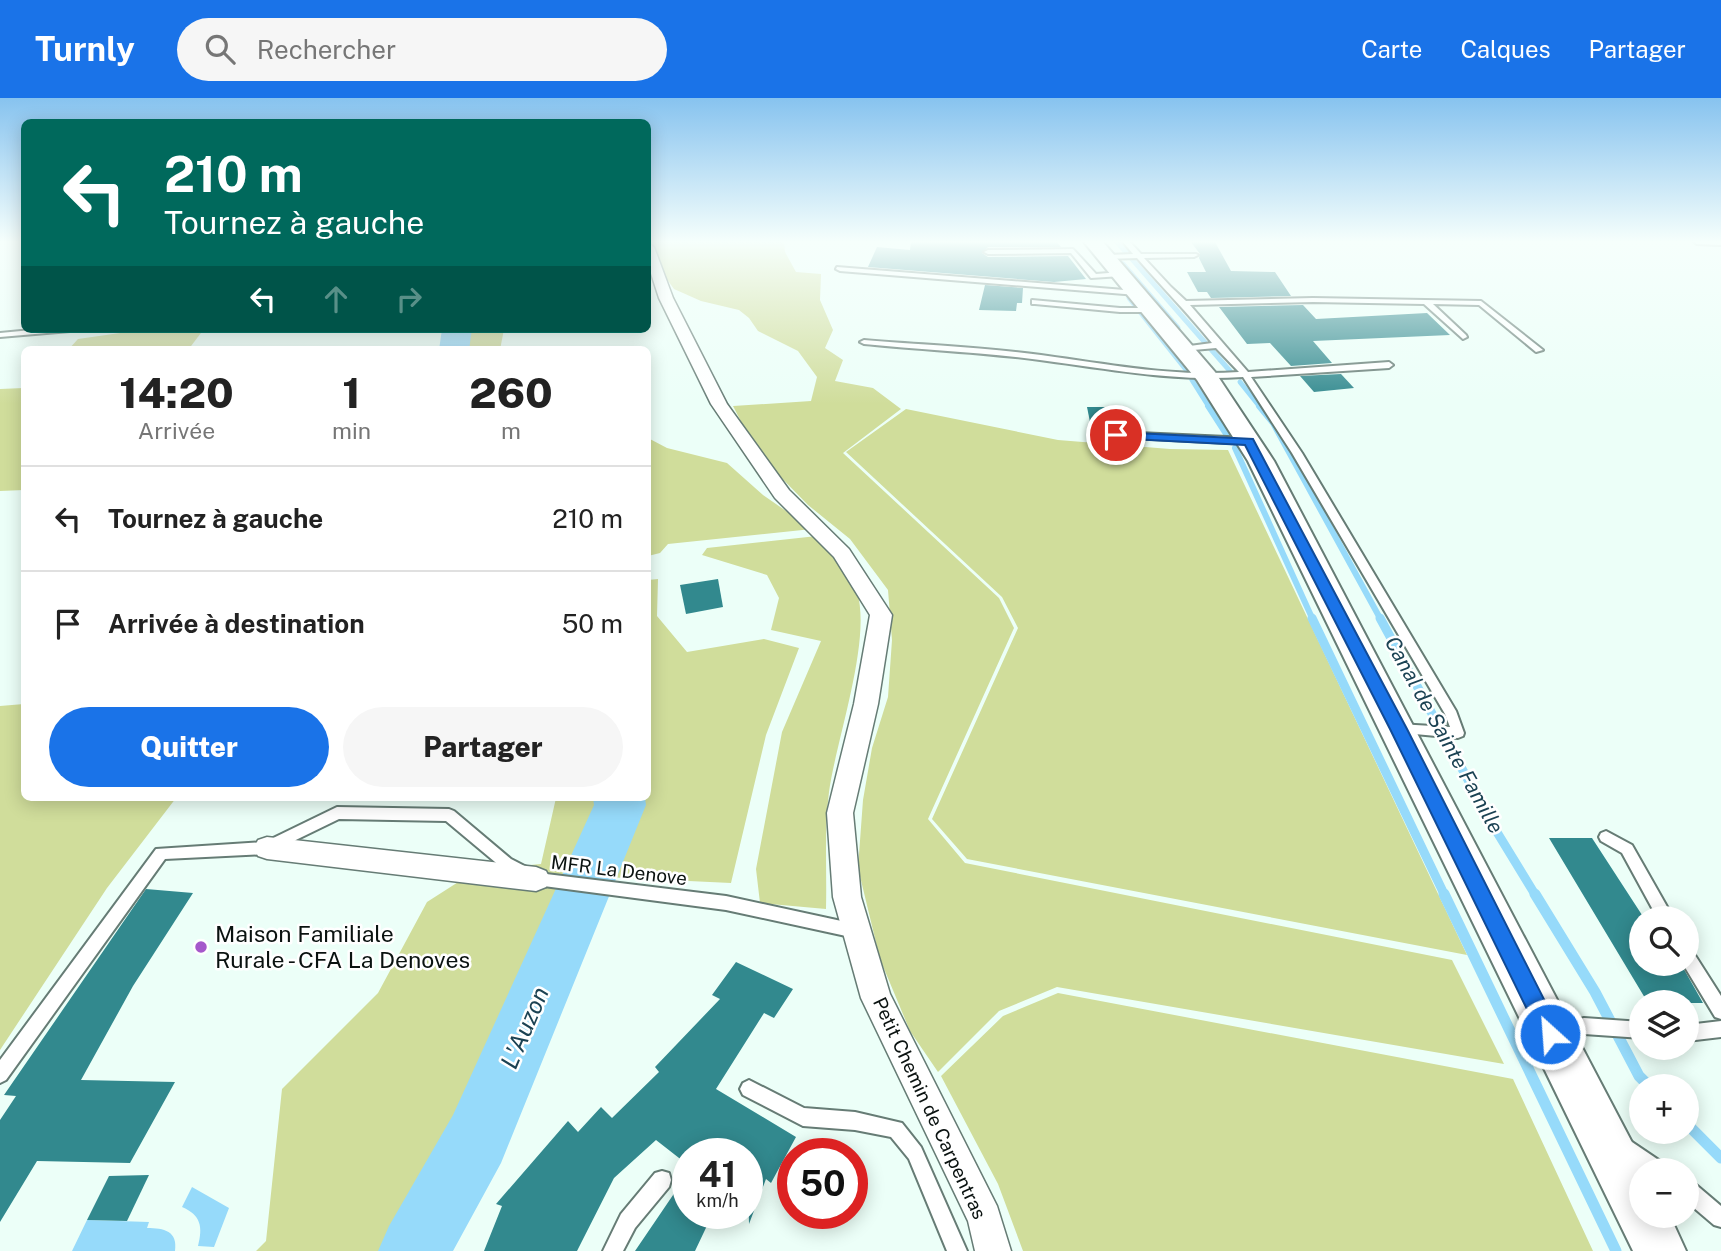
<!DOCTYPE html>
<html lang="fr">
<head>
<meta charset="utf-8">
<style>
	:root { --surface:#fff; --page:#f6f6f6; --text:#222; --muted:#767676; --line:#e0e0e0; --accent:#1a73e8 }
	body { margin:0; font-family:"Public Sans",sans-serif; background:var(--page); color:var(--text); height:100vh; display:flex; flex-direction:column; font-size:26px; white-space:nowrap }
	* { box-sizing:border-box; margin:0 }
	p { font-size:23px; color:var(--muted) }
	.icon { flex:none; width:38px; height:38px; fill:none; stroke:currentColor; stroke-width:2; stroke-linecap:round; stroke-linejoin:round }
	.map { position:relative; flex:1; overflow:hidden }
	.drawer { position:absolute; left:21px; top:248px; width:630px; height:455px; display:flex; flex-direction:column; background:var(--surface); border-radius:10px; box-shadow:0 4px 18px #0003 }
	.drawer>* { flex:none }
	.top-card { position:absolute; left:21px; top:21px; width:630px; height:214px; border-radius:10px; box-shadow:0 4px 18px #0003; background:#00695c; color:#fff; overflow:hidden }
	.tools { position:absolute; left:1629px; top:808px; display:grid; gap:14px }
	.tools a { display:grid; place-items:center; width:70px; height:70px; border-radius:50%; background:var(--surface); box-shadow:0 4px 18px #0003; font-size:35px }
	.speed { position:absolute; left:672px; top:1040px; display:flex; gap:14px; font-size:35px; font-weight:700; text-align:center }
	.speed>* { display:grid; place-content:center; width:91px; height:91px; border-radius:50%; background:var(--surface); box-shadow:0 4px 18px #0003; line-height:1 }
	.speed small { font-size:18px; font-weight:400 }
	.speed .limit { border:10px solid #d22; background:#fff; color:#111 }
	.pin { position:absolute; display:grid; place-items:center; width:60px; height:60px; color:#fff; margin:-30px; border:4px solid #fff; border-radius:50%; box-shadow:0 2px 7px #0007 }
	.me { position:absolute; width:77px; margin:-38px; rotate:334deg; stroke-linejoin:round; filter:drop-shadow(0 0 5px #0008) }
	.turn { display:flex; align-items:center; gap:24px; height:147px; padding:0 28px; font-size:32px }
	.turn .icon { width:91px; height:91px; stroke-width:2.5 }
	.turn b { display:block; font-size:49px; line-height:60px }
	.lanes { display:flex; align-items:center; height:66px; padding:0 28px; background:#0003; justify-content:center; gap:35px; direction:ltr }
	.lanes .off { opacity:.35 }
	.eta { display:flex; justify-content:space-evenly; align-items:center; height:119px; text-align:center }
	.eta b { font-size:42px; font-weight:800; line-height:49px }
	.primary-button { display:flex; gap:14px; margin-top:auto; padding:14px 28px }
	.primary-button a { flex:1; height:80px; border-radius:42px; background:var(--accent); color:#fff; font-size:28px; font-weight:800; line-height:80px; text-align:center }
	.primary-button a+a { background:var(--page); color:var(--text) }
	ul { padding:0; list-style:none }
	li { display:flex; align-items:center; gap:21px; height:105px; padding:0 28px; border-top:2px solid var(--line) }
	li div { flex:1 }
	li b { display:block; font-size:26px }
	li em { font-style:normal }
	header { display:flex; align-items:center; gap:42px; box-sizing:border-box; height:98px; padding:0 35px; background:var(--accent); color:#fff }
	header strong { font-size:33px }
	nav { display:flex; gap:38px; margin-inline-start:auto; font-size:24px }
	.search { width:490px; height:63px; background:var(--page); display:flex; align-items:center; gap:18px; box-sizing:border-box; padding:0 24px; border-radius:38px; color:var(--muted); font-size:26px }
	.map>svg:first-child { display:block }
</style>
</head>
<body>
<header>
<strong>Turnly</strong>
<div class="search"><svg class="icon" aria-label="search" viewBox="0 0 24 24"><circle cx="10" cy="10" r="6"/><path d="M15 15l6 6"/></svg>Rechercher</div>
<nav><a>Carte</a><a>Calques</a><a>Partager</a></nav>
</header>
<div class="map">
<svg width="1721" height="1153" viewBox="0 0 1721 1153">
	<rect width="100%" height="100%" fill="#ecfff8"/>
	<g fill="#d0dd9b">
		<path d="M650,144h134l1,10 11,20 25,2 -1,26 13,30 -8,18 18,12 -8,21 38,7 28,21 -58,44 156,145 15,30 -86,191 37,44 487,97 52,104 -447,-77 -58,24 -61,61 -28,-41 -30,-72 -22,-91 5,-68 9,-52 16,-51 4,-57 -4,-50 -38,-51 -42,-34 -41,-42 -18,-26 -16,-31 78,-5 6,-24 -19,-26 -40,-20 -9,-13 -10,-8 -38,-9 -27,-12 -16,-22z"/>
		<path d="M148,231h56l-16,21h-120l10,-11z"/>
		<path d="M464,231h40l-4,21h-38z"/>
		<path d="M24,290v102l-24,1v-102z"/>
		<path d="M906,311l152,31 112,9 58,1 239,505 -500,-96 -35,-40 86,-191 -16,-31 -156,-145z"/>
		<path d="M648,340l19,10 60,15 36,32 49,34 -144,15 -8,9 -12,3z"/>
		<path d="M817,438c12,10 35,41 40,56 15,48 -21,148 -28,200 -5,38 -2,79 -3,117l-66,-6 -4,-34 26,-137 39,-91 -50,-11 8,-32 -12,-23 -65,-20 5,-7z"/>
		<path d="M658,481l-1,37 30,36 77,-13 35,9 -33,87 -35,148 -127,-6 -102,239 -79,135h-167l10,-10 16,-152 96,-96 49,-91 50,-32 64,-6 15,-66h92v-218z"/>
		<path d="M24,606v94h152l-69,90 -107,162v-344z"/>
		<path d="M1058,895l455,86 80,172h-570l-25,-67 -57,-108 62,-60z"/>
	</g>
	<g fill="#96dafa">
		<path d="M192,1089l37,21 -15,39 -16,-1c5,-19 3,-31 -16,-39z"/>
		<path d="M87,1122l62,2 -2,6c17,0 31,3 28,23h-103z"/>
	</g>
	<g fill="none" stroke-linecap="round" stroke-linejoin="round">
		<g stroke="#96dafa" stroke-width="5">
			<path d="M1117,144l113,129"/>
			<path d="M1123,166l55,64"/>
			<path d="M1129,200l58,73"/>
			<path d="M1192,282l17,27"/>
			<path d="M1240,284l20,25"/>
		</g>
		<g stroke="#96dafa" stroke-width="6">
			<path d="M1208,308l18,28"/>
			<path d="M1259,308l14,17 108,197"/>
			<path d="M1235,350l78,172"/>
		</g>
		<g stroke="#96dafa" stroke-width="9">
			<path d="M1312,520l133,278"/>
			<path d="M1380,520l112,206 44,72"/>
		</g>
		<g stroke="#96dafa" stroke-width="11">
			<path d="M1444,796l172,357"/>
			<path d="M1535,796l60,98 44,84 11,11"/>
			<path d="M1687,1026l34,34"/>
		</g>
		<g fill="#96dafa" fill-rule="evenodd">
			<path d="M442,231h30l-3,21h-30z"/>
			<path d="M593,700h52l1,7 -145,358 -48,88h-75l11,-25 64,-111 141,-310z"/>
		</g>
	</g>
	<g fill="#32898e">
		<path d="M911,144h146l4,5h-73l-6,6 6,4 80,-1 18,23 -32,3 -186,-15 9,-20 33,3z"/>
		<path d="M1191,144h24l16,29 44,1 16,24 -80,2 -4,-6h-9l-11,-20h19l-7,-14 1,-4z"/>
		<path d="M985,187l38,3 -1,15h-5l-1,8 -37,-1z"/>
		<path d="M1303,207l13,14 111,-6 23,22 -137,6 19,22 -41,3 -21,-23 -23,1 -28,-37z"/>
		<path d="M1341,276l13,14 -40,4 -14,-16z"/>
		<path d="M1087,309h25l5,21 -26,-1z"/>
		<path d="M718,481l5,28 -37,7 -6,-29z"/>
		<path d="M1549,740h43l50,77v49h39l22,39h-55z"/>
		<path d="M146,791l47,4 -60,93 -52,94 94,2 -45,81 -93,-2 -37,61v-102l16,-24 -12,-1z"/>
		<path d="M736,864l57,27 -19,29 -10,-5 -48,76 80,48 -25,46 -5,-4 -17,45 -2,-71h-59v12l-32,-25 -42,38 -37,73h-93l18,-45 -6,-2 72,-83 10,11 23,-25 11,11 47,-46 -4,-5 65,-68 -8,-4z"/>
		<path d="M688,1075v40h25l-18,38h-60z"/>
		<path d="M149,1077l-22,46 -40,-1 22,-44z"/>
	</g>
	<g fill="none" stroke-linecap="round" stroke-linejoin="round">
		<defs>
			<g id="service">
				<path d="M1123,144h7l11,12h55l2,1 -4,2 -50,1 27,29 15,14 127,-3 168,3 62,49 -7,2 -57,-47 -46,-1 33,31 1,2 -4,2 -39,-35 -111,-2 -123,3 58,67 141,-10 4,3 -4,3 -138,9 51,76 154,258 8,22 -1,3 -5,2 -65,-6 -1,-3 1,-3 5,-2 52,3 -5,-13 -153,-261 -49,-76c-68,5 -135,-8 -203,-17 -58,-8 -117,-10 -176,-16l-4,-2 4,-2c59,5 119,7 177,15 66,9 131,22 198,17l-23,-24 -34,3v-4l30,-4c-24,-30 -50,-56 -75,-85l-33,1 -1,-2 4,-2 26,-1z"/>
				<path d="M1694,144h27v3l-24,-1z"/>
				<path d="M1073,151l23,25 25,-2 4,2 -4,2 -30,2 -20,-25 -83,1 -4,-2 4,-2z"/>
				<path d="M837,169l300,24 4,2 -4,2 -297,-24 -4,-2z"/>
				<path d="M1032,202l88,8h32l4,2 -4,2h-32l-85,-8h-3z"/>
				<path d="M42,231h32l-4,2 -70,6v-4z"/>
				<path d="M1116,334l133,6 5,3 -5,3 -136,-7 -2,-2z"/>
				<path d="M337,709l112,2 5,2 57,48 27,14 188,23 120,26 5,2 3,5 -3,5 -5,2 -120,-26 -190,-25 -35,-18 -55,-46 -107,-2 -72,35 -102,5 -159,221 -6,3v-23l156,-211 109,-7z"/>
				<path d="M1606,733l26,14 42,74h-16l-36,-66 -21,-12 -2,-4 2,-4z"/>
				<path d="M1687,852l6,2 28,44v23l-6,-2 -32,-53h4z"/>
				<path d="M1584,920l58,4v16l-58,-4 -25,6 -6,-2 -2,-6 2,-6z"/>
				<path d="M1721,923v16l-34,4v-16z"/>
				<path d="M749,982l55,28 51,4 47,11 19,24 46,104h-20l-38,-92 -18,-22 -36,-7 -52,-4 -60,-31 -3,-6 3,-6z"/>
				<path d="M1626,1040l40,27 3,6h-25l-24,-18 -3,-6 3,-6z"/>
				<path d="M662,1073l7,2 2,7 -2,7 -34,41 -12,23h-20l18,-37 34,-41z"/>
				<path d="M1687,1083l7,2 27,23v21l-7,-2 -27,-23z"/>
			</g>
			<g id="minor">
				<path d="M648,145l6,4 19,51 54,106 62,86 60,59 43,66 -14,89 -25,109 8,84 29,97 107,212 14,45h-36l-7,-30 -107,-223 -28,-101 -6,-84 27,-109 16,-89 -36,-58 -59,-59 -64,-94 -52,-106 -11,-34z"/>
				<path d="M267,739l269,30 10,4 4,8 -4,8 -10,4 -269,-32 -9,-3 -4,-8 4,-8z"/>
			</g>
			<path id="secondary" d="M1084,144h19l112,130 59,89 373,710h-5v45h28l16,35h-53l-385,-790 -51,-81z"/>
		</defs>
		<use href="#service" stroke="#667c75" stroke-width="4"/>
		<use href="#minor" stroke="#667c75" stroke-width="3"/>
		<use href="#secondary" stroke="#667c75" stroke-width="4"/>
		<use href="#service" fill="#fff" fill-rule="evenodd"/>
		<use href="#minor" fill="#fff" fill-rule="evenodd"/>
		<use href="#secondary" fill="#fff" fill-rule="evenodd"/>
	</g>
	<linearGradient id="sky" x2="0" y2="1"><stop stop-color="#87c3ef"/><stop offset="0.47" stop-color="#f6fffc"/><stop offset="1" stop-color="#f6fffc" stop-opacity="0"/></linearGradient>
	<rect width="1721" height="306" fill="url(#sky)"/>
	<path fill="#1a73e8" stroke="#114b97" stroke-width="2" d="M1116,334l137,7 154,290 151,298 3,7 -3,8 -8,3 -7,-3 -153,-313 -145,-284 -133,-7 -2,-3z"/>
	<circle fill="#a558cb" stroke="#fff" stroke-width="2.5" cx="201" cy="849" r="7"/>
	<g text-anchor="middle" stroke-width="5" stroke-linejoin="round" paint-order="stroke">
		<g font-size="19" fill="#0a1210" stroke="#fff">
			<text transform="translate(619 772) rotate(7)" y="7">MFR La Denove</text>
			<text transform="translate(930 1010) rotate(65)" y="7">Petit Chemin de Carpentras</text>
		</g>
		<g font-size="21" font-style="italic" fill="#1b4253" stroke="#fff">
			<text transform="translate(1444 637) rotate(61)" y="7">Canal de Sainte Famille</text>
		</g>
		<g font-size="23" fill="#0a1210" stroke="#fff" text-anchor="start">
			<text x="215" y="844">Maison Familiale<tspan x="215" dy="26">Rurale - CFA La Denoves</tspan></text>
		</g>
		<g font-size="24" font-style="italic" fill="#1b4253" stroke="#fff">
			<text transform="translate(525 930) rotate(-67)" y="8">L'Auzon</text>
		</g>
	</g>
</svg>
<div class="tools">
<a><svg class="icon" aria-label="search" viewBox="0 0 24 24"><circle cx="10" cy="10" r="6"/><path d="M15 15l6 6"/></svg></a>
<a><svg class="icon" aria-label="layers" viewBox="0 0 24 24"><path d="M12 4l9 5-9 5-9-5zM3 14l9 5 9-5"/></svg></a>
<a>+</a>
<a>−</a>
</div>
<div class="speed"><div>41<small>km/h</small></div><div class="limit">50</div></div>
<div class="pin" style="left:1116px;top:337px;background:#d93025"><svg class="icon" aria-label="arrive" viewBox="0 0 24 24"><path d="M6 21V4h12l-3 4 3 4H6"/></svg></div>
<svg class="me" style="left:1550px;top:936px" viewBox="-20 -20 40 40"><circle r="17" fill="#1a73e8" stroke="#fff" stroke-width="3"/><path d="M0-11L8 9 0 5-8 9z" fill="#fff"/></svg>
<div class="top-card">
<div class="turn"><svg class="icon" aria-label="left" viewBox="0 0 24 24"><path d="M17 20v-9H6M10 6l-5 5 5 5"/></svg><div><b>210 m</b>Tournez à gauche</div></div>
<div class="lanes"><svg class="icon" aria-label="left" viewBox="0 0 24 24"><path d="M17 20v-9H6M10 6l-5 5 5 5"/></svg><svg class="icon off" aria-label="ahead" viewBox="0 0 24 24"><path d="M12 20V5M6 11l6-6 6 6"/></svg><svg class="icon off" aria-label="right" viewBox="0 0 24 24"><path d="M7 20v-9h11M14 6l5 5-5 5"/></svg></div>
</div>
<section class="drawer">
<div class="eta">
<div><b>14:20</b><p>Arrivée</p></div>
<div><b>1</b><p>min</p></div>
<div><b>260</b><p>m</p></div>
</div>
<ul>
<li><svg class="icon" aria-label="left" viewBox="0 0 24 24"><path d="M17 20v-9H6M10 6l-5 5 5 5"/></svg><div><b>Tournez à gauche</b></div><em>210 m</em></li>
<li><svg class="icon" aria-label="arrive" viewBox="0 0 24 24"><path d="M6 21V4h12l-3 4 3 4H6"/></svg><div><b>Arrivée à destination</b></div><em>50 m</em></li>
</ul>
<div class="primary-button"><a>Quitter</a><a>Partager</a></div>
</section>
</div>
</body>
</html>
